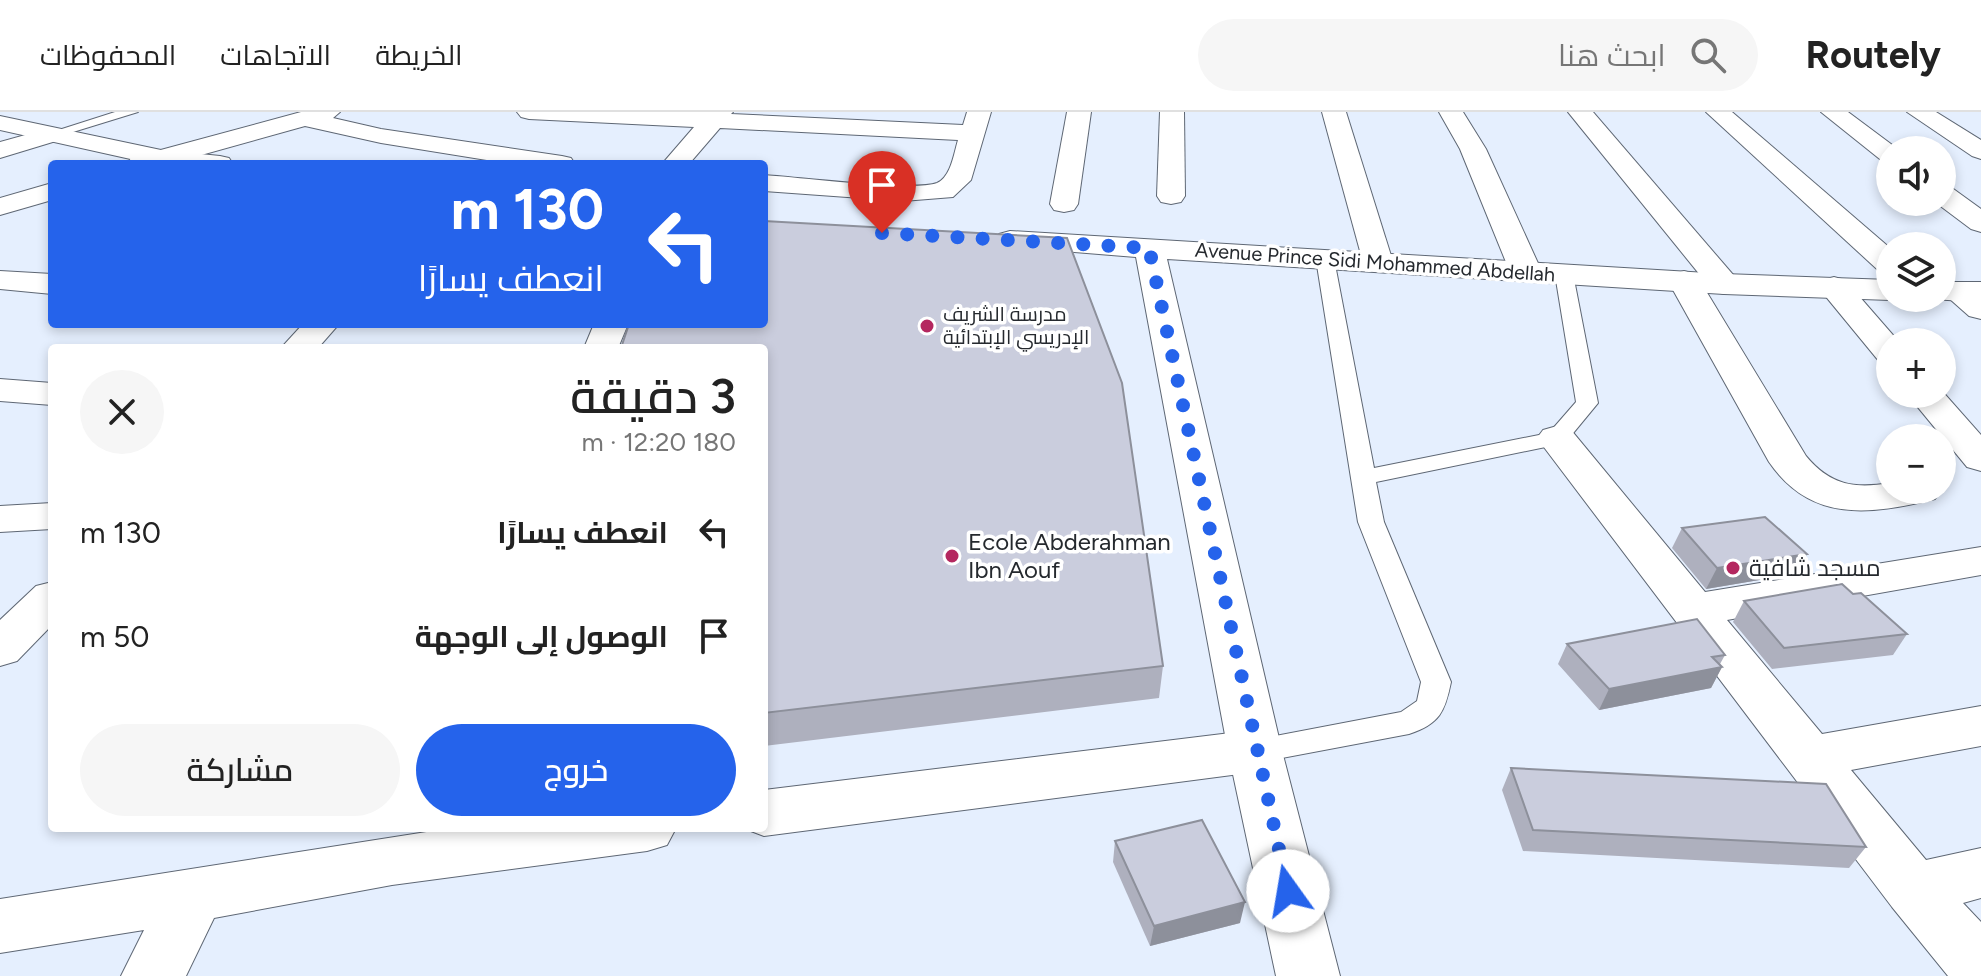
<!DOCTYPE html>
<html lang="ar">
<head>
<meta charset="utf-8">
<style>
	:root { --surface:#fff; --page:#f6f6f6; --text:#222; --muted:#767676; --line:#e0e0e0; --accent:#2563eb }
	body { margin:0; font-family:Figtree,Cairo,sans-serif; background:var(--page); color:var(--text); direction:rtl; height:100vh; display:flex; flex-direction:column; font-size:30px; white-space:nowrap }
	* { box-sizing:border-box; margin:0 }
	p { font-size:26px; color:var(--muted) }
	.icon { flex:none; width:44px; height:44px; fill:none; stroke:currentColor; stroke-width:2; stroke-linecap:round; stroke-linejoin:round }
	.map { position:relative; flex:1; overflow:hidden; direction:ltr }
	.panel { position:absolute; left:48px; top:232px; width:720px; height:488px; display:flex; flex-direction:column; background:var(--surface); border-radius:8px; box-shadow:0 4px 12px #0003; direction:rtl }
	.panel>* { flex:none }
	.hud { position:absolute; left:48px; top:48px; width:720px; height:168px; border-radius:8px; box-shadow:0 4px 12px #0003; direction:rtl; background:#2563eb; color:#fff; overflow:hidden }
	.fabs { position:absolute; left:1876px; top:24px; display:grid; gap:16px }
	.fabs a { display:grid; place-items:center; width:80px; height:80px; border-radius:50%; background:var(--surface); box-shadow:0 4px 12px #0003; font-size:40px }
	.pin { position:absolute; display:grid; place-items:center; width:68px; height:68px; color:#fff; margin:-82px -34px; border-radius:50% 50% 50% 0; rotate:-45deg; box-shadow:0 0 8px #0007 }
	.pin .icon { rotate:45deg }
	.me { position:absolute; width:88px; margin:-44px; rotate:347deg; stroke-linejoin:round; filter:drop-shadow(0 0 6px #0008) }
	.turn { display:flex; align-items:center; gap:28px; height:168px; padding:0 32px; font-size:36px }
	.turn .icon { width:104px; height:104px; stroke-width:2.5 }
	.turn b { display:block; font-size:56px; line-height:68px }
	.round { display:grid; place-items:center; flex:none; width:84px; height:84px; border-radius:42px; background:var(--page) }
	.head { display:flex; align-items:center; justify-content:space-between; height:136px; padding:0 32px }
	h1 { font-size:48px; font-weight:600; line-height:60px }
	.button { display:flex; gap:16px; margin-top:auto; padding:16px 32px }
	.button a { flex:1; height:92px; border-radius:48px; background:var(--accent); color:#fff; font-size:32px; font-weight:600; line-height:92px; text-align:center }
	.button a+a { background:var(--page); color:var(--text) }
	ul { padding:0; list-style:none }
	li { display:flex; align-items:center; gap:24px; height:104px; padding:0 32px }
	li div { flex:1 }
	li b { display:block; font-size:30px }
	li em { font-style:normal }
	header { display:flex; align-items:center; gap:48px; box-sizing:border-box; height:112px; padding:0 40px; background:var(--surface); border-bottom:2px solid var(--line) }
	header strong { font-size:38px }
	nav { display:flex; gap:44px; margin-inline-start:auto; font-size:28px }
	.search { width:560px; height:72px; background:var(--page); display:flex; align-items:center; gap:20px; box-sizing:border-box; padding:0 28px; border-radius:44px; color:var(--muted); font-size:30px }
	.map>svg:first-child { display:block }
</style>
</head>
<body>
<header>
<strong>Routely</strong>
<div class="search"><svg class="icon" aria-label="search" viewBox="0 0 24 24"><circle cx="10" cy="10" r="6"/><path d="M15 15l6 6"/></svg>ابحث هنا</div>
<nav><a>الخريطة</a><a>الاتجاهات</a><a>المحفوظات</a></nav>
</header>
<div class="map">
<svg width="1981" height="864" viewBox="0 0 1981 864">
	<rect width="100%" height="100%" fill="#e5effe"/>
	<g fill="none" stroke-linecap="round" stroke-linejoin="round">
		<defs>
			<g id="lane">
				<path d="M115,0h23l-91,28 -7,-4z"/>
				<path d="M1325,142l9,5 40,209 175,-35 27,-31 -21,-128 2,-4h14l2,4 25,129 -33,40 -189,39 8,40 67,160c-6,29 -11,42 -42,52l-154,29 -11,-3 -5,-9 5,-9 157,-30 16,-11 4,-19 -63,-160 -42,-263z"/>
			</g>
			<g id="street">
				<path d="M301,0h39l-7,6 48,11 181,27 9,2 4,6h-63l-131,-21 -76,-17 -136,38h-42l4,-6z"/>
				<path d="M517,0h216l-2,2 232,11 4,-13h24l-20,68 -18,17 -50,4 -139,-10v-16c33,2 149,17 173,8 14,-6 17,-30 21,-43l-238,-12 -31,36h-27l32,-37 -165,-8 -8,-2z"/>
				<path d="M1067,0h24l-13,92 -4,6 -10,2 -10,-2 -4,-6z"/>
				<path d="M1160,0h24l1,84 -4,6 -10,2 -10,-2 -4,-6z"/>
				<path d="M1322,0h24l47,150 -4,7 -11,2 -11,-2 -4,-7z"/>
				<path d="M1439,0h24l23,37 56,123 -5,7 -11,2 -11,-2 -5,-7 -50,-123z"/>
				<path d="M1568,0h25l142,165 5,7 -5,7 -11,3 -11,-3z"/>
				<path d="M1706,0h26l158,136v25l-11,-2z"/>
				<path d="M1821,0h27l51,38h-9v13l-9,-3z"/>
				<path d="M1907,0h29l45,28v19l-9,-3z"/>
				<path d="M47,17l9,2 3,5 -3,5 -56,17v-16z"/>
				<path d="M52,71v17l-52,15v-17z"/>
				<path d="M1942,74l10,2 29,21v23l-10,-3 -36,-27h7z"/>
				<path d="M0,159l52,3v20l-52,-5z"/>
				<path d="M1684,159l11,3 5,7 106,175c24,29 48,33 84,27v7h51l-6,9c-65,16 -124,24 -166,-37l-101,-181 5,-7z"/>
				<path d="M1834,165l11,3 54,62h-9v22l-12,-4 -60,-73 5,-7z"/>
				<path d="M1959,171l22,11v25l-12,-3 -26,-23 5,-7z"/>
				<path d="M303,212h36l-21,24h-37z"/>
				<path d="M594,212h34l-10,24h-34z"/>
				<path d="M0,267l52,4v22l-52,-4z"/>
				<path d="M1942,279l39,44v36l-14,-4 -60,-73h35z"/>
				<path d="M1557,314l14,4 134,162 276,-45v28l-254,45 95,114 159,-28v40l-130,24 75,90 55,-12v50l-18,5 18,19v54h-33l-56,-69 -355,-469 6,-8z"/>
				<path d="M52,391v26l-52,3v-26z"/>
				<path d="M52,470v43l-35,36 -17,5v-46l36,-34z"/>
				<path d="M1255,618l19,6 8,15 -8,15 -19,6 -491,64 -21,-8h21v-38z"/>
				<path d="M452,716h224l-9,17 -20,6 -255,34 -178,33 -28,58h-65l23,-46 -144,23v-54z"/>
			</g>
			<g id="secondary">
				<path d="M0,4l161,34 59,6 9,2 4,6h-80l-153,-34z"/>
				<path d="M1010,119l714,43 166,6v18h7l-7,2 -166,-6 -557,-35 115,492 58,225h-64l-48,-225 -92,-494 -137,-11 -4,-6 4,-6z"/>
				<path d="M1942,170h39v20l-50,-3 11,-1z"/>
			</g>
		</defs>
		<use href="#lane" stroke="#5e6774" stroke-width="2"/>
		<use href="#street" stroke="#5e6774" stroke-width="2"/>
		<use href="#secondary" stroke="#5e6774" stroke-width="2"/>
		<use href="#lane" fill="#fff" fill-rule="evenodd"/>
		<use href="#street" fill="#fff" fill-rule="evenodd"/>
		<use href="#secondary" fill="#fff" fill-rule="evenodd"/>
	</g>
	<g fill="#aeb0be">
		<path d="M764,236l399,318 -4,32 -395,48z"/>
		<path d="M1682,416l125,26 -12,20 -89,15 -34,-41z"/>
		<path d="M1853,482l54,40 -14,21 -121,14 -39,-47 11,-21z"/>
		<path d="M1567,532l158,11 -5,9 2,3 -11,21 -112,22 -41,-46z"/>
		<path d="M1511,656l355,79 -17,21 -326,-17 -21,-61z"/>
		<path d="M1115,729l125,82 -90,23 -37,-84z"/>
	</g>
	<g fill="#8d909b">
		<path d="M1807,442l-12,20 -89,15 11,-21z"/>
		<path d="M1722,555l-11,21 -112,22 10,-21z"/>
		<path d="M1245,790l-5,21 -90,23 4,-20z"/>
	</g>
	<g fill="#cacddd" stroke="#8d909b" stroke-width="2">
		<path d="M764,109l303,17 55,145 41,283 -399,47v-365h-143l8,-24h135z"/>
		<path d="M1765,405l42,37 -90,14 -35,-40z"/>
		<path d="M1842,472l11,10 8,-1 46,41 -123,14 -40,-47z"/>
		<path d="M1697,507l28,36 -13,2 10,10 -113,22 -42,-45z"/>
		<path d="M1511,656l315,16 40,63 -333,-17z"/>
		<path d="M1202,708l43,82 -91,24 -39,-85z"/>
	</g>
	<g fill="none" stroke-linecap="round" stroke-linejoin="round">
		<path stroke="#2563eb" stroke-width="14" stroke-dasharray="0 25.2" d="M882,121l267,15 139,643"/>
	</g>
	<g fill="#b4275f" stroke="#fff" stroke-width="3">
		<circle cx="927" cy="214" r="8"/>
		<circle cx="952" cy="444" r="8"/>
		<circle cx="1733" cy="456" r="8"/>
	</g>
	<g text-anchor="middle" stroke-width="7" stroke-linejoin="round" paint-order="stroke">
		<g font-size="20" fill="#25292e" stroke="#fff">
			<text transform="translate(1375 150) rotate(4)" y="7">Avenue Prince Sidi Mohammed Abdellah</text>
		</g>
		<g font-size="20" fill="#25292e" stroke="#fff" text-anchor="start">
			<text x="943" y="209">مدرسة الشريف<tspan x="943" dy="23">الإدريسي الإبتدائية</tspan></text>
		</g>
		<g font-size="24" fill="#25292e" stroke="#fff" text-anchor="start">
			<text x="968" y="438">Ecole Abderahman<tspan x="968" dy="28">Ibn Aouf</tspan></text>
			<text x="1749" y="464">مسجد شافية</text>
		</g>
	</g>
</svg>
<div class="fabs">
<a><svg class="icon" aria-label="sound" viewBox="0 0 24 24"><path d="M4 9h4l5-4v14l-5-4H4zM17 9q2 3 0 6"/></svg></a>
<a><svg class="icon" aria-label="layers" viewBox="0 0 24 24"><path d="M12 4l9 5-9 5-9-5zM3 14l9 5 9-5"/></svg></a>
<a>+</a>
<a>−</a>
</div>
<div class="pin" style="left:882px;top:121px;background:#d93025"><svg class="icon" aria-label="arrive" viewBox="0 0 24 24"><path d="M6 21V4h12l-3 4 3 4H6"/></svg></div>
<svg class="me" style="left:1288px;top:779px" viewBox="-20 -20 40 40"><circle r="19" fill="#fff"/><path d="M0-13L10 11 0 6-10 11z" fill="#2563eb"/></svg>
<div class="hud">
<div class="turn"><svg class="icon" aria-label="left" viewBox="0 0 24 24"><path d="M17 20v-9H6M10 6l-5 5 5 5"/></svg><div><b>130 m</b>انعطف يسارًا</div></div>
</div>
<section class="panel">
<div class="head"><div><h1>3 دقيقة</h1><p>180 m · 12:20</p></div><a class="round"><svg class="icon" aria-label="close" viewBox="0 0 24 24"><path d="M6 6l12 12M18 6L6 18"/></svg></a></div>
<ul>
<li><svg class="icon" aria-label="left" viewBox="0 0 24 24"><path d="M17 20v-9H6M10 6l-5 5 5 5"/></svg><div><b>انعطف يسارًا</b></div><em>130 m</em></li>
<li><svg class="icon" aria-label="arrive" viewBox="0 0 24 24"><path d="M6 21V4h12l-3 4 3 4H6"/></svg><div><b>الوصول إلى الوجهة</b></div><em>50 m</em></li>
</ul>
<div class="button"><a>خروج</a><a>مشاركة</a></div>
</section>
</div>
</body>
</html>
